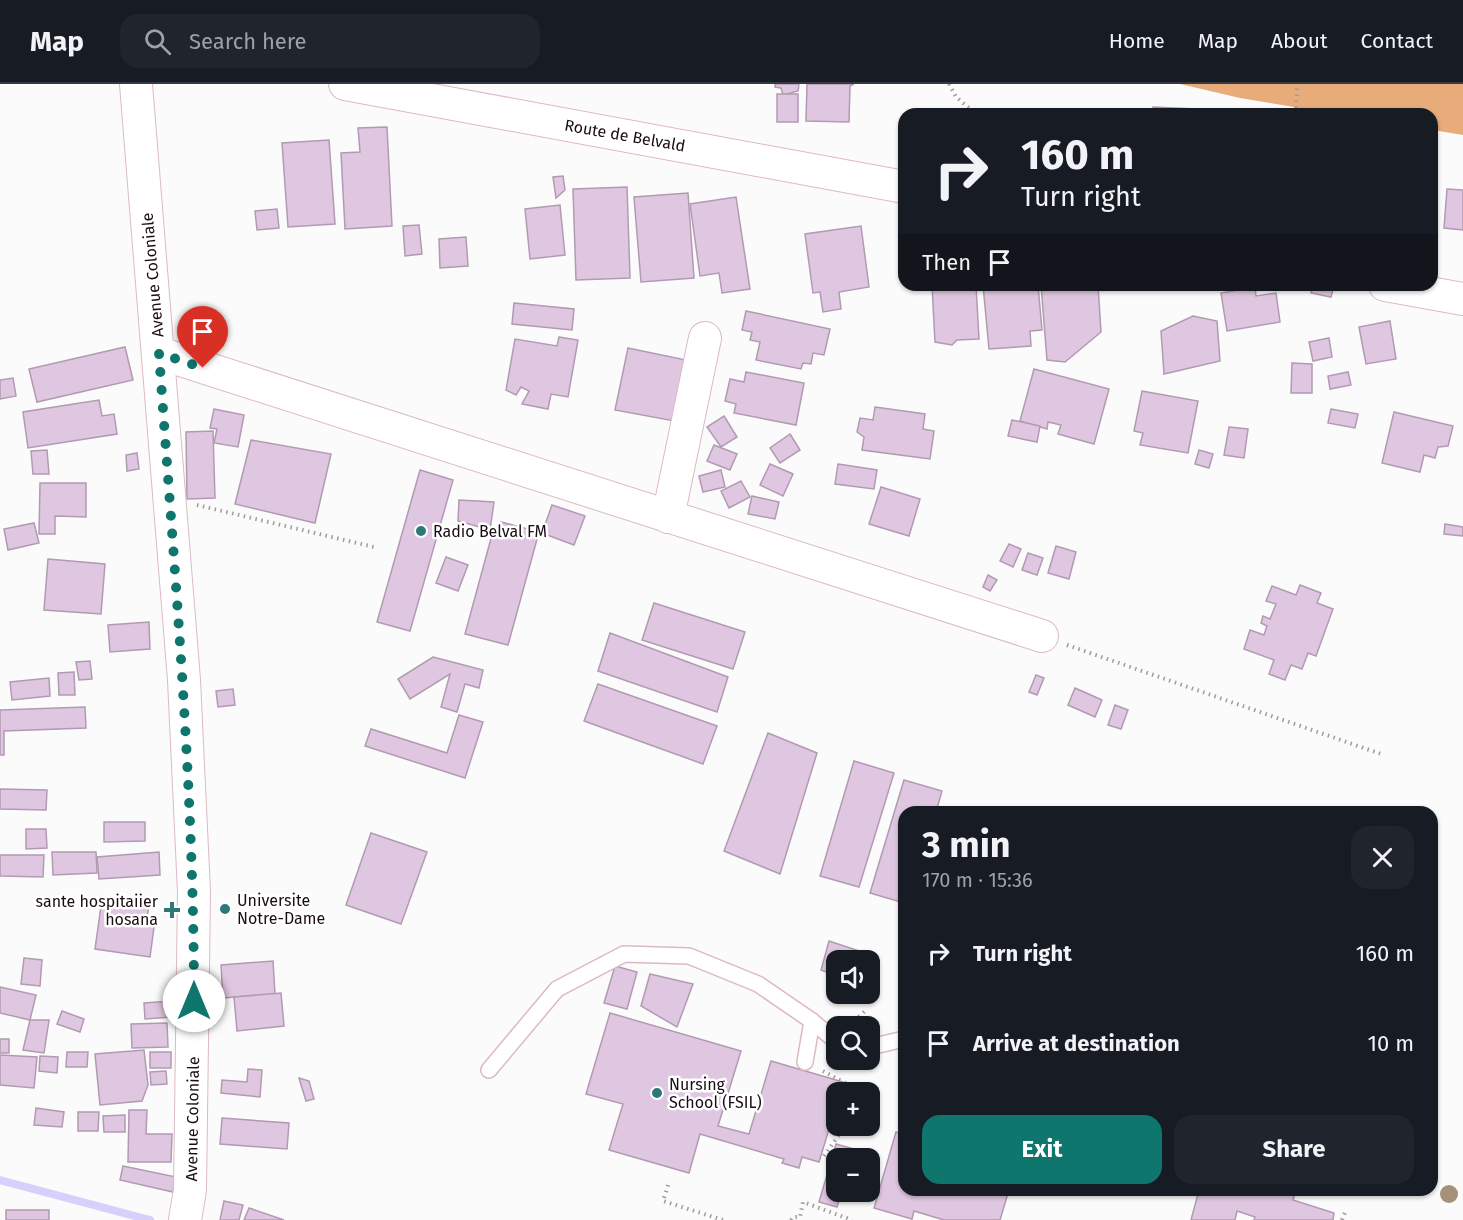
<!DOCTYPE html>
<html lang="en">
<head>
<meta charset="utf-8">
<style>
	:root { --surface:#171b24; --page:#20242c; --text:#f1f3f6; --muted:#9ea1a6; --line:#363941; --accent:#0f766e }
	body { margin:0; font-family:"Fira Sans",sans-serif; background:var(--page); color:var(--text); height:100vh; display:flex; flex-direction:column; font-size:22px; white-space:nowrap }
	* { box-sizing:border-box; margin:0 }
	p { font-size:20px; color:var(--muted) }
	.icon { flex:none; width:33px; height:33px; fill:none; stroke:currentColor; stroke-width:2; stroke-linecap:round; stroke-linejoin:round }
	.map { position:relative; flex:1; overflow:hidden }
	.sheet { position:absolute; left:898px; top:722px; width:540px; height:390px; display:flex; flex-direction:column; background:var(--surface); border-radius:18px; box-shadow:0 2px 4px #0004 }
	.sheet>* { flex:none }
	.guide { position:absolute; left:898px; top:24px; width:540px; height:183px; border-radius:18px; box-shadow:0 2px 4px #0004; background:#171b24; color:var(--text); overflow:hidden }
	.fabs { position:absolute; left:826px; top:866px; display:grid; gap:12px }
	.fabs a { display:grid; place-items:center; width:54px; height:54px; border-radius:12px; background:var(--surface); box-shadow:0 2px 4px #0004; font-size:30px }
	.pin { position:absolute; display:grid; place-items:center; width:51px; height:51px; color:#fff; margin:-62px -26px; border-radius:50% 50% 50% 0; rotate:-45deg; box-shadow:0 0 6px #0007 }
	.pin .icon { rotate:45deg }
	.me { position:absolute; width:66px; margin:-33px; rotate:0deg; stroke-linejoin:round; filter:drop-shadow(0 0 4px #0008) }
	.turn { display:flex; align-items:center; gap:21px; height:126px; padding:0 24px; font-size:27px }
	.turn .icon { width:78px; height:78px; stroke-width:2.5 }
	.turn b { display:block; font-size:42px; line-height:51px }
	.then { display:flex; align-items:center; height:57px; padding:0 24px; background:#0003; gap:12px; font-size:22px }
	.round { display:grid; place-items:center; flex:none; width:63px; height:63px; border-radius:18px; background:var(--page) }
	.headline { display:flex; align-items:center; justify-content:space-between; height:102px; padding:0 24px }
	h1 { font-size:36px; font-weight:700; line-height:45px }
	.action { display:flex; gap:12px; margin-top:auto; padding:12px 24px }
	.action a { flex:1; height:69px; border-radius:18px; background:var(--accent); color:#fff; font-size:24px; font-weight:700; line-height:69px; text-align:center }
	.action a+a { background:var(--page); color:var(--text) }
	ul { padding:0; list-style:none }
	li { display:flex; align-items:center; gap:18px; height:90px; padding:0 24px }
	li div { flex:1 }
	li b { display:block; font-size:22px }
	li em { font-style:normal }
	header { display:flex; align-items:center; gap:36px; box-sizing:border-box; height:84px; padding:0 30px; background:var(--surface); border-bottom:2px solid var(--line) }
	header strong { font-size:28px }
	nav { display:flex; gap:33px; margin-inline-start:auto; font-size:21px }
	.search { width:420px; height:54px; background:var(--page); display:flex; align-items:center; gap:15px; box-sizing:border-box; padding:0 21px; border-radius:18px; color:var(--muted); font-size:22px }
	.map>svg:first-child { display:block }
</style>
</head>
<body>
<header>
<strong>Map</strong>
<div class="search"><svg class="icon" aria-label="search" viewBox="0 0 24 24"><circle cx="10" cy="10" r="6"/><path d="M15 15l6 6"/></svg>Search here</div>
<nav><a>Home</a><a>Map</a><a>About</a><a>Contact</a></nav>
</header>
<div class="map">
<svg width="1463" height="1136" viewBox="0 0 1463 1136">
	<rect width="100%" height="100%" fill="#fbfbfb"/>
	<path fill="#e7ac7a" d="M1180,0h283v51l-30,-5 -1,-16h-96l-96,-16z"/>
	<g fill="none" stroke-linecap="round" stroke-linejoin="round">
		<path stroke="#d7d0fa" stroke-width="8" d="M0,1096l150,40"/>
	</g>
	<g fill="#e0c7e1" stroke="#b19ab2" stroke-width="1.5">
		<path d="M775,0h24l-1,7 -15,4 -2,-7 -6,-1z"/>
		<path d="M807,0h47l-4,2 -1,36 -43,-1z"/>
		<rect x="777" y="10" width="21" height="28"/>
		<path d="M1153,23l64,3 -1,4h-63z"/>
		<path d="M387,43l5,99 -47,3 -4,-76 19,-1 -2,-24z"/>
		<path d="M329,56l6,84 -47,3 -6,-84z"/>
		<path d="M563,92l2,14 -9,8 -3,-21z"/>
		<path d="M627,103l3,91 -54,2 -3,-91z"/>
		<path d="M1447,105l16,1v40l-19,-2z"/>
		<path d="M688,109l6,85 -53,4 -7,-85z"/>
		<path d="M736,113l14,92 -28,4 -3,-20 -19,3 -10,-72z"/>
		<path d="M560,121l5,50 -35,4 -5,-50z"/>
		<path d="M277,125l2,19 -22,2 -2,-19z"/>
		<path d="M419,141l3,29 -17,2 -2,-30z"/>
		<path d="M861,142l8,61 -30,5 2,17 -18,3 -3,-20 -7,1 -8,-59z"/>
		<path d="M466,153l2,29 -28,2 -1,-29z"/>
		<path d="M932,201h44l3,54 -22,1 -5,5 -17,-3z"/>
		<path d="M983,201h55l4,45 -12,1 1,15 -42,3z"/>
		<path d="M1041,201h57l3,47 -36,30 -18,-2z"/>
		<path d="M1313,201h21l-3,12 -20,-4z"/>
		<path d="M1255,203l1,9 20,-3 4,29 -53,9 -6,-38z"/>
		<path d="M514,219l60,6 -2,21 -60,-6z"/>
		<path d="M746,227l84,18 -6,26 -11,-2 -2,11 -8,-1 -2,6 -45,-9 4,-18 -10,-2 2,-8 -10,-2z"/>
		<path d="M1193,232l24,5 3,40 -56,13 -3,-43z"/>
		<path d="M1390,237l6,38 -30,5 -7,-37z"/>
		<path d="M559,253l19,3 -10,57 -17,-3 -3,15 -26,-5 7,-13 -8,-4 -5,8 -10,-5 9,-51 42,7z"/>
		<path d="M1329,254l3,19 -19,4 -4,-19z"/>
		<path d="M125,263l8,33 -96,22 -8,-33z"/>
		<path d="M628,264l58,12 -12,61 -59,-11z"/>
		<path d="M1292,279l20,1v29h-21z"/>
		<path d="M1034,285l75,20 -15,55 -36,-10 3,-9 -13,-3 -1,7 -27,-8z"/>
		<path d="M746,288l58,11 -8,42 -62,-12 2,-9 -11,-3 5,-22 14,3z"/>
		<path d="M1348,288l3,13 -21,4 -2,-13z"/>
		<path d="M13,294l3,18 -16,3v-19z"/>
		<path d="M1142,307l56,10 -10,52 -48,-8 3,-12 -9,-2z"/>
		<path d="M99,316l3,16 12,-2 3,20 -89,14 -5,-36z"/>
		<path d="M875,323l50,7 -2,15 11,2 -4,28 -68,-9 2,-13 -7,-5 3,-14 13,2z"/>
		<path d="M214,325l30,6 -6,32 -24,-4 3,-14 -7,-1z"/>
		<path d="M1331,325l27,5 -3,14 -27,-5z"/>
		<path d="M1394,328l59,14 -5,20 -10,1 -3,11 -11,-3 -4,17 -38,-9z"/>
		<path d="M724,332l13,21 -16,10 -14,-20z"/>
		<path d="M1012,336l28,6 -3,16 -29,-6z"/>
		<path d="M1229,343l19,2 -4,29 -20,-3z"/>
		<path d="M213,347l2,67 -28,1 -1,-67z"/>
		<path d="M790,350l10,16 -20,13 -10,-15z"/>
		<path d="M251,356l80,14 -16,69 -80,-19z"/>
		<path d="M714,361l23,9 -7,16 -23,-9z"/>
		<path d="M47,366l2,24h-16l-2,-23z"/>
		<path d="M1199,366l14,4 -4,14 -14,-4z"/>
		<path d="M137,369l2,16 -12,2 -1,-16z"/>
		<path d="M770,380l23,10 -10,22 -23,-11z"/>
		<path d="M838,380l39,6 -3,19 -39,-5z"/>
		<path d="M420,386l33,10 -43,151 -33,-9z"/>
		<path d="M721,386l4,17 -22,5 -4,-16z"/>
		<path d="M741,397l9,16 -21,11 -8,-17z"/>
		<path d="M40,399h46v34l-31,-1v18h-16z"/>
		<path d="M881,403l39,12 -11,37 -40,-12z"/>
		<path d="M752,412l27,6 -4,17 -27,-5z"/>
		<path d="M459,416l35,2 -4,28 -32,-9z"/>
		<path d="M552,421l33,11 -11,29 -32,-12z"/>
		<path d="M501,438l38,10 -31,113 -43,-11 28,-103 5,2z"/>
		<path d="M34,439l5,20 -31,7 -4,-21z"/>
		<path d="M1445,440l18,3v9l-19,-2z"/>
		<path d="M1009,460l12,5 -8,18 -13,-6z"/>
		<path d="M1056,462l20,6 -7,27 -21,-6z"/>
		<path d="M1028,469l15,5 -6,17 -15,-5z"/>
		<path d="M446,473l22,8 -10,26 -22,-8z"/>
		<path d="M48,475l57,5 -4,50 -57,-4z"/>
		<path d="M988,491l9,5 -7,11 -7,-4z"/>
		<path d="M1300,501l21,8 -4,10 16,6 -17,47 -8,-3 -6,16 -11,-4 -6,15 -16,-6 5,-14 -30,-11 6,-19 14,5 3,-9 -6,-3 2,-7 7,3 6,-15 -10,-3 6,-15 24,9z"/>
		<path d="M654,519l91,29 -12,37 -91,-29z"/>
		<path d="M149,538l1,27 -40,3 -2,-27z"/>
		<path d="M610,549l118,44 -11,35 -119,-41z"/>
		<path d="M433,573l50,13 -4,18 -14,-4 -8,28 -16,-5 9,-33 -40,25 -12,-20z"/>
		<path d="M90,577l2,18 -13,1 -3,-18z"/>
		<path d="M74,588l1,23h-16l-1,-22z"/>
		<path d="M1036,591l8,3 -7,17 -8,-3z"/>
		<path d="M49,594l1,18 -38,4 -2,-18z"/>
		<path d="M598,600l119,42 -14,38 -119,-43z"/>
		<path d="M1075,604l27,12 -7,17 -27,-12z"/>
		<path d="M233,605l2,16 -17,2 -2,-16z"/>
		<path d="M1115,621l13,5 -7,19 -13,-4z"/>
		<path d="M85,623l1,21 -82,3v24h-4v-45z"/>
		<path d="M459,631l24,7 -18,56 -100,-32 6,-17 76,24z"/>
		<path d="M768,649l49,20 -37,121 -56,-23z"/>
		<path d="M854,677l40,12 -35,114 -39,-11z"/>
		<path d="M904,696l38,11 -6,21h-32v91l-34,-10z"/>
		<path d="M0,705l47,1 -1,20 -46,-1z"/>
		<path d="M104,738h41v19l-41,1z"/>
		<path d="M26,745h20l1,19 -21,1z"/>
		<path d="M371,749l56,19 -26,72 -55,-19z"/>
		<path d="M52,768h44l1,21 -44,2z"/>
		<path d="M159,768l1,23 -61,4 -2,-22z"/>
		<path d="M0,771h44l-1,22 -43,-1z"/>
		<path d="M102,815l47,6 -2,14 8,1 -5,37 -55,-8z"/>
		<path d="M829,857l39,13 -2,6h-29v16l-16,-6z"/>
		<path d="M24,874l18,2 -2,26 -19,-2z"/>
		<path d="M273,877l2,33 -52,4 -2,-33z"/>
		<path d="M615,882l22,6 -10,37 -23,-6z"/>
		<path d="M650,890l43,10 -16,43 -36,-21z"/>
		<path d="M0,903l36,8 -6,25 -30,-7z"/>
		<path d="M281,909l3,33 -47,5 -3,-34z"/>
		<path d="M171,917l1,16 -27,2 -1,-16z"/>
		<path d="M62,927l22,8 -4,13 -23,-8z"/>
		<path d="M610,929l131,38 -23,75 31,8 22,-73 72,21 -3,10h-3v11l-18,59 -17,-5 -3,11 -17,-5 2,-4 -84,-25 -11,39 -80,-23 14,-46 -37,-10z"/>
		<path d="M30,936h19l-5,33 -21,-3z"/>
		<path d="M167,939l1,24 -36,1 -1,-24z"/>
		<rect x="0" y="955" width="9" height="14"/>
		<path d="M144,966l4,35 -6,16 -42,4 -5,-51z"/>
		<path d="M67,968h21l-1,15h-21z"/>
		<rect x="150" y="968" width="21" height="16"/>
		<path d="M0,971l37,2 -3,31 -34,-3z"/>
		<path d="M40,972l18,1 -1,16 -18,-2z"/>
		<path d="M248,985l14,1 -2,27 -39,-4 1,-13 25,2z"/>
		<path d="M166,987l1,13 -16,1 -1,-13z"/>
		<path d="M299,994l10,3 5,18 -8,2z"/>
		<path d="M36,1024l28,4 -2,15 -28,-2z"/>
		<path d="M129,1026h18l-1,24h26l-1,28h-43z"/>
		<path d="M78,1028h21l-1,19h-20z"/>
		<path d="M125,1031v17h-21l-1,-16z"/>
		<path d="M222,1034l67,5 -2,26 -67,-5z"/>
		<path d="M896,1048l8,2v56h105l-9,30h-56l-30,-9 -2,8 -38,-11z"/>
		<path d="M836,1060l18,5 -3,9h-14v33h5l-5,16 -18,-5z"/>
		<path d="M123,1082l53,11 -3,15 -53,-12z"/>
		<path d="M1199,1106h97l-3,10 41,13 -1,7h-79l1,-3 -18,-6 -2,9h-44z"/>
		<path d="M224,1117l19,4 -4,15h-19z"/>
		<path d="M249,1124l35,12h-40z"/>
		<rect x="6" y="1126" width="43" height="10"/>
	</g>
	<g fill="none" stroke-linecap="round" stroke-linejoin="round">
		<defs>
			<g id="service">
				<path d="M870,963l34,-8"/>
				<path d="M805,978l7,-41"/>
				<path d="M489,986l68,-81 67,-35 65,2 69,28 54,37 25,21"/>
			</g>
			<g id="minor">
				<path d="M136,0l48,596 10,212 -4,298 -5,30"/>
				<path d="M345,0l559,103"/>
				<path d="M1385,201l78,14"/>
				<path d="M159,269l883,283"/>
				<path d="M668,433l37,-179"/>
			</g>
		</defs>
		<use href="#service" stroke="#ddb9c4" stroke-width="18"/>
		<use href="#minor" stroke="#ddb9c4" stroke-width="34"/>
		<g stroke="#a09b9d" stroke-width="4" stroke-dasharray="1.5 4.5" stroke-linecap="butt">
			<path d="M949,0l7,13 20,17"/>
			<path d="M1296,30l1,-30"/>
			<path d="M197,421l181,43"/>
			<path d="M1067,561l317,110"/>
			<path d="M850,941l17,-16"/>
			<path d="M823,987l22,12 4,9"/>
			<path d="M824,1072l22,-31"/>
			<path d="M668,1101l-5,16 60,19"/>
			<path d="M791,1136l2,-3h7l3,-15 49,18"/>
			<path d="M1342,1136l4,-10"/>
		</g>
		<use href="#service" stroke="#fff" stroke-width="15"/>
		<use href="#minor" stroke="#fff" stroke-width="32"/>
	</g>
	<circle fill="#a5907a" cx="1449" cy="1110" r="9"/>
	<g fill="none" stroke-linecap="round" stroke-linejoin="round">
		<path stroke="#0f766e" stroke-width="10" stroke-dasharray="0 18" d="M194,917c0,-217 -20,-432 -35,-648l44,15"/>
	</g>
	<g fill="#2f7879" stroke="#fff" stroke-width="2">
		<circle cx="421" cy="447" r="6"/>
		<circle cx="225" cy="825" r="6"/>
		<path d="M169 817h6v6h6v6h-6v6h-6v-6h-6v-6h6z"/>
		<circle cx="657" cy="1009" r="6"/>
	</g>
	<g text-anchor="middle" stroke-width="5" stroke-linejoin="round" paint-order="stroke">
		<g font-size="16" fill="#190d11" stroke="#fff">
			<text transform="translate(625 51) rotate(10)" y="6">Route de Belvald</text>
			<text transform="translate(152 191) rotate(-95)" y="6">Avenue Coloniale</text>
			<text transform="translate(192 1035) rotate(-89)" y="6">Avenue Coloniale</text>
		</g>
		<g font-size="16" fill="#190d11" stroke="#fff" text-anchor="start">
			<text x="433" y="453">Radio Belval FM</text>
			<text x="237" y="822">Universite<tspan x="237" dy="18">Notre-Dame</tspan></text>
			<text x="158" y="823" text-anchor="end">sante hospitaiier<tspan x="158" dy="18">hosana</tspan></text>
			<text x="669" y="1006">Nursing<tspan x="669" dy="18">School (FSIL)</tspan></text>
		</g>
	</g>
</svg>
<div class="fabs">
<a><svg class="icon" aria-label="sound" viewBox="0 0 24 24"><path d="M4 9h4l5-4v14l-5-4H4zM17 9q2 3 0 6"/></svg></a>
<a><svg class="icon" aria-label="search" viewBox="0 0 24 24"><circle cx="10" cy="10" r="6"/><path d="M15 15l6 6"/></svg></a>
<a>+</a>
<a>−</a>
</div>
<div class="pin" style="left:203px;top:284px;background:#d93025"><svg class="icon" aria-label="arrive" viewBox="0 0 24 24"><path d="M6 21V4h12l-3 4 3 4H6"/></svg></div>
<svg class="me" style="left:194px;top:917px" viewBox="-20 -20 40 40"><circle r="19" fill="#fff"/><path d="M0-13L10 11 0 6-10 11z" fill="#0f766e"/></svg>
<div class="guide">
<div class="turn"><svg class="icon" aria-label="right" viewBox="0 0 24 24"><path d="M7 20v-9h11M14 6l5 5-5 5"/></svg><div><b>160 m</b>Turn right</div></div>
<div class="then">Then<svg class="icon" aria-label="arrive" viewBox="0 0 24 24"><path d="M6 21V4h12l-3 4 3 4H6"/></svg></div>
</div>
<section class="sheet">
<div class="headline"><div><h1>3 min</h1><p>170 m · 15:36</p></div><a class="round"><svg class="icon" aria-label="close" viewBox="0 0 24 24"><path d="M6 6l12 12M18 6L6 18"/></svg></a></div>
<ul>
<li><svg class="icon" aria-label="right" viewBox="0 0 24 24"><path d="M7 20v-9h11M14 6l5 5-5 5"/></svg><div><b>Turn right</b></div><em>160 m</em></li>
<li><svg class="icon" aria-label="arrive" viewBox="0 0 24 24"><path d="M6 21V4h12l-3 4 3 4H6"/></svg><div><b>Arrive at destination</b></div><em>10 m</em></li>
</ul>
<div class="action"><a>Exit</a><a>Share</a></div>
</section>
</div>
</body>
</html>
